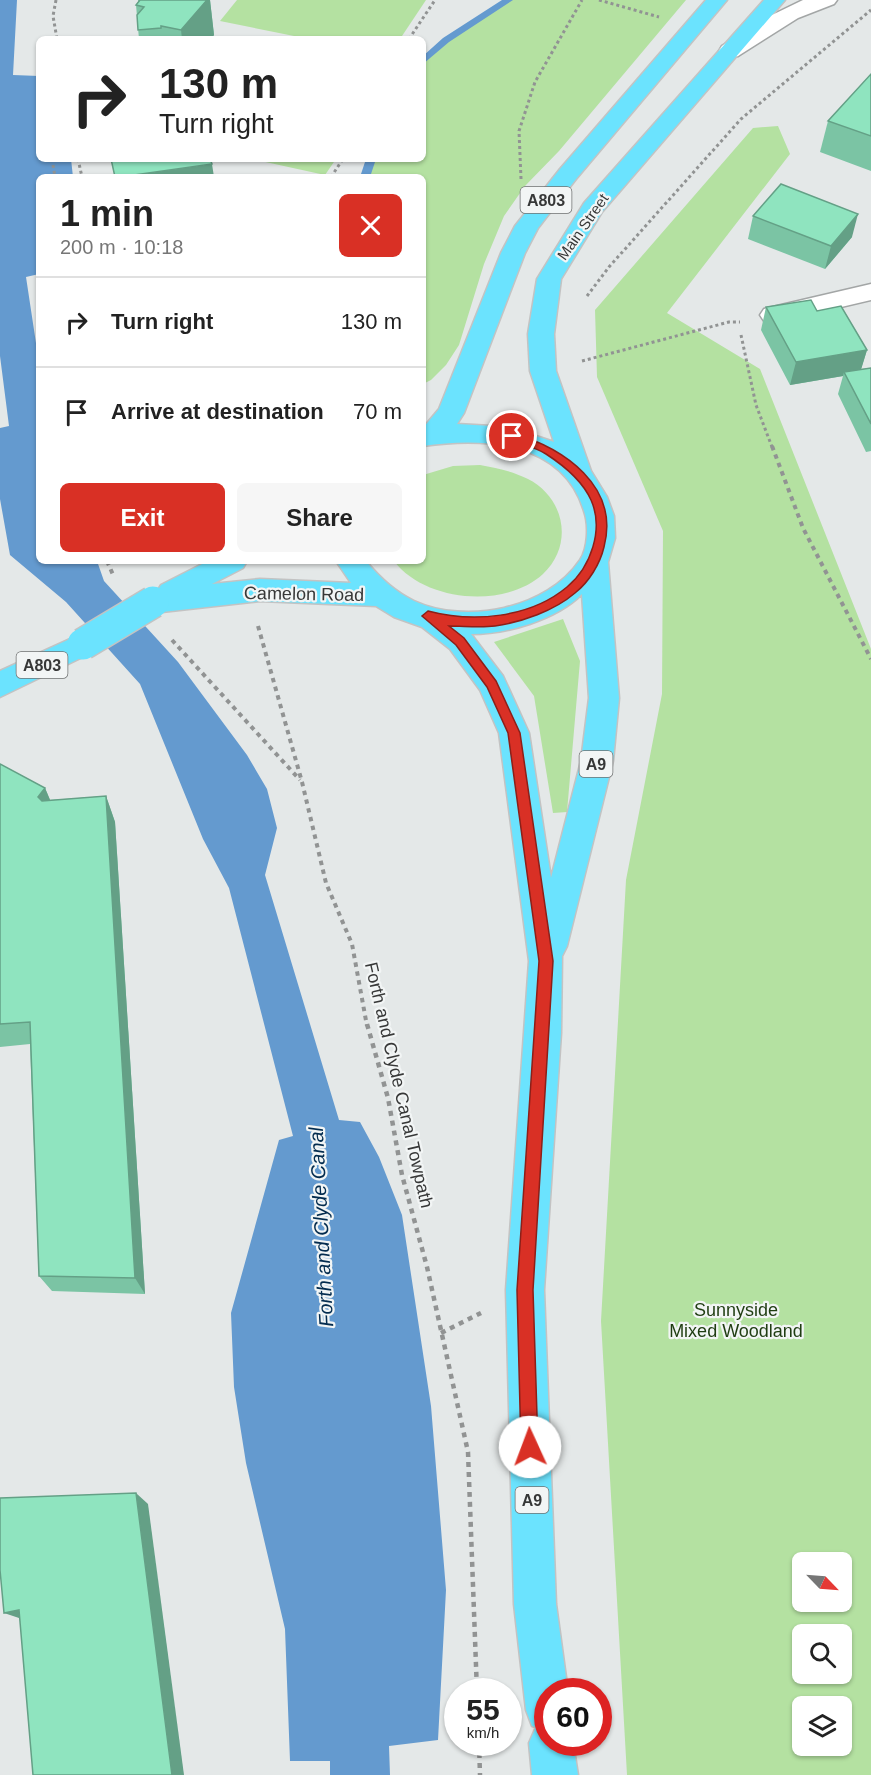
<!DOCTYPE html>
<html lang="en">
<head>
<meta charset="utf-8">
<style>
	:root { --surface:#fff; --page:#f6f6f6; --text:#222; --muted:#767676; --line:#e0e0e0; --accent:#d93025 }
	body { margin:0; font-family:Arial,sans-serif; background:var(--page); color:var(--text); height:100vh; display:flex; flex-direction:column; font-size:22px; white-space:nowrap }
	* { box-sizing:border-box; margin:0 }
	p { font-size:20px; color:var(--muted) }
	.icon { flex:none; width:33px; height:33px; fill:none; stroke:currentColor; stroke-width:2; stroke-linecap:round; stroke-linejoin:round }
	.map { position:relative; flex:1; overflow:hidden }
	.sheet { position:absolute; left:36px; top:174px; width:390px; height:390px; display:flex; flex-direction:column; background:var(--surface); border-radius:9px; box-shadow:0 2px 4px #0004 }
	.sheet>* { flex:none }
	.top-card { position:absolute; left:36px; top:36px; width:390px; height:126px; border-radius:9px; box-shadow:0 2px 4px #0004; background:#fff; color:var(--text); overflow:hidden }
	.needle { width:39px; rotate:115deg }
	.controls { position:absolute; left:792px; top:1552px; display:grid; gap:12px }
	.controls a { display:grid; place-items:center; width:60px; height:60px; border-radius:9px; background:var(--surface); box-shadow:0 2px 4px #0004; font-size:30px }
	.speed { position:absolute; left:444px; top:1678px; display:flex; gap:12px; font-size:30px; font-weight:700; text-align:center }
	.speed>* { display:grid; place-content:center; width:78px; height:78px; border-radius:50%; background:var(--surface); box-shadow:0 2px 4px #0004; line-height:1 }
	.speed small { font-size:15px; font-weight:400 }
	.speed .limit { border:9px solid #d22; background:#fff; color:#111 }
	.pin { position:absolute; display:grid; place-items:center; width:51px; height:51px; color:#fff; margin:-26px; border:3px solid #fff; border-radius:50%; box-shadow:0 2px 6px #0007 }
	.me { position:absolute; width:66px; margin:-33px; rotate:358deg; stroke-linejoin:round; filter:drop-shadow(0 0 4px #0008) }
	.turn { display:flex; align-items:center; gap:21px; height:126px; padding:0 24px; font-size:27px }
	.turn .icon { width:78px; height:78px; stroke-width:2.5 }
	.turn b { display:block; font-size:42px; line-height:51px }
	.round { display:grid; place-items:center; flex:none; width:63px; height:63px; border-radius:9px; background:var(--page) }
	.overview { display:flex; align-items:center; justify-content:space-between; height:102px; padding:0 24px }
	h1 { font-size:36px; font-weight:600; line-height:45px }
	.action { display:flex; gap:12px; margin-top:auto; padding:12px 24px }
	.action a { flex:1; height:69px; border-radius:9px; background:var(--accent); color:#fff; font-size:24px; font-weight:600; line-height:69px; text-align:center }
	.action a+a { background:var(--page); color:var(--text) }
	ul { padding:0; list-style:none }
	li { display:flex; align-items:center; gap:18px; height:90px; padding:0 24px; border-top:2px solid var(--line) }
	li div { flex:1 }
	li b { display:block; font-size:22px }
	li em { font-style:normal }
	.map>svg:first-child { display:block }
</style>
</head>
<body>
<div class="map">
<svg width="871" height="1775" viewBox="0 0 871 1775">
	<rect width="100%" height="100%" fill="#e4e8e8"/>
	<g fill="#b4e1a1" fill-rule="evenodd">
		<path d="M237,0h189l-26,39h-91l-89,-18z"/>
		<path d="M508,0h178l-127,151 -34,35 -21,30 -20,48 -25,81 -13,20 -15,15 -8,4v-207h-58l6,-18h52v-98l23,-21z"/>
		<path d="M778,126l12,28 -123,159 93,56 111,280v1126h-244l-26,-454 25,-441 36,-186 1,-163 -66,-154 -2,-67 158,-182zM802,1563h40v39h-40zM802,1635h40v39h-40zM802,1707h40v39h-40z"/>
		<path d="M252,159h84l-11,16z"/>
		<path d="M480,465c17,3 32,6 48,14 37,19 46,66 15,95 -38,35 -118,28 -149,-13h29v-86l30,-9z"/>
		<path d="M563,619l17,42 -13,151 -14,1 -19,-117 -40,-54z"/>
	</g>
	<path fill="#649acf" d="M0,0h17l-4,75 26,1v83h32l2,18h-34v97l-13,3 13,86v198h58l7,20 74,81 69,93 20,34 10,39 -12,47 74,245 21,2 19,35 23,58 29,191 15,184 -8,150 -49,6 1,29h-60v-14h-40l-5,-132 -39,-166 -12,-76 -3,-74 48,-173 14,-4 -64,-248 -26,-49 -63,-155 -74,-82 -56,-47 -10,-56v-71l9,-2 -9,-70z"/>
	<g fill="none" stroke-linecap="round" stroke-linejoin="round">
		<g fill="#649acf" fill-rule="evenodd">
			<path d="M502,0h11l-64,42 -26,22v-8l20,-18z"/>
			<path d="M366,159h10l-6,18h-10z"/>
		</g>
		<defs>
			<path id="minor" d="M871,284v16l-98,23 -9,-2 -4,-6 4,-6z"/>
			<path id="tertiary" d="M803,0h34l-3,4 -36,14 -60,38 -8,1 -8,-1 -3,-5 3,-5 48,-30z"/>
			<g id="primary">
				<path d="M706,0h21l-151,179 -38,49 -13,25 -61,160 -7,11 52,3 45,15 -24,-71 -2,-37 9,-55 47,-76 180,-203h21l-183,212 -41,67 -7,55 2,37 35,100 16,26 7,19 1,22 -7,24 11,136 -6,63 -46,185 -5,10 -1,77 -17,257 12,314 12,88h-20v51h25l5,32h-46l-3,-32 7,-16 -4,-1 -6,-16 -12,-106 -8,-314 23,-329 -30,-228 -19,-43 -30,-41 -28,-22 -28,-10 -18,-11 -116,-5 -107,12 -10,-3 -5,-8 5,-8 15,-4 3,-5 47,-24h39l-4,7 -31,16 48,-5 91,4 -15,-22h30c13,16 29,31 48,40 52,24 133,8 166,-41 8,-12 9,-35 4,-49 -21,-70 -100,-74 -161,-65v-18l16,-19 62,-156 14,-27 45,-57zM582,594l7,104 -8,63 -30,117 -22,-145 -26,-57 -32,-42c36,0 85,-14 111,-40z"/>
				<path d="M83,633l10,3 5,8 -5,8 -93,45v-26z"/>
			</g>
		</defs>
		<use href="#minor" stroke="#a3a6a6" stroke-width="3"/>
		<use href="#tertiary" stroke="#a3a6a6" stroke-width="3"/>
		<use href="#primary" stroke="#c3c3c3" stroke-width="3"/>
		<g stroke="#919393" stroke-width="3" stroke-dasharray="3 3" stroke-linecap="butt">
			<path d="M56,0l-3,16 4,23"/>
			<path d="M599,0l60,17"/>
			<path d="M409,39l26,-39"/>
			<path d="M52,159l3,18"/>
			<path d="M78,159l4,18"/>
			<path d="M331,177l12,-18"/>
			<path d="M521,179l-2,-48 16,-49 47,-82"/>
			<path d="M587,296l22,-29 132,-148 130,-109"/>
			<path d="M741,335l15,70 16,42"/>
			<path d="M582,361l147,-39h11"/>
		</g>
		<g stroke="#919393" stroke-width="4" stroke-dasharray="4.5 4.5" stroke-linecap="butt">
			<path d="M772,446l31,82 68,131"/>
			<path d="M107,561l7,16"/>
			<path d="M258,626l44,156 24,101 26,61 15,82"/>
			<path d="M172,640l128,140"/>
		</g>
		<g stroke="#919393" stroke-width="4.5" stroke-dasharray="5 5" stroke-linecap="butt">
			<path d="M367,1024l21,74 14,77 25,92 41,185 9,240"/>
			<path d="M441,1333l40,-20"/>
			<path d="M479,1743l1,32"/>
		</g>
		<use href="#minor" fill="#fff" fill-rule="evenodd"/>
		<use href="#tertiary" fill="#fff" fill-rule="evenodd"/>
		<use href="#primary" fill="#6be3fe" fill-rule="evenodd"/>
		<defs>
			<path id="primary-bridge" d="M83,644l70,-42"/>
		</defs>
		<use href="#primary-bridge" stroke="#c3c3c3" stroke-width="34" stroke-linecap="butt"/>
		<use href="#primary-bridge" stroke="#6be3fe" stroke-width="31"/>
	</g>
	<g fill="#7bc4a4">
		<path d="M138,0h72l4,35 -3,4h-72l-3,-34 2,-3z"/>
		<path d="M871,74v97l-51,-19 8,-31z"/>
		<path d="M753,216l99,21 -27,32 -77,-30z"/>
		<path d="M766,307l51,4 50,39 -6,19 10,-1v83l-5,1 -28,-58 5,-18 -53,9 -29,-55z"/>
		<path d="M0,764l45,24 5,12 56,-4 9,26 30,472 -93,-3 -13,-15 -9,-232 -30,3z"/>
	</g>
	<g fill="#64a086">
		<path d="M188,0h22l4,35 -3,4h-29l-1,-9z"/>
		<path d="M212,164l2,13h-94z"/>
		<path d="M858,214l-6,23 -27,32 6,-23z"/>
		<path d="M867,350l-7,23 -16,-1 -1,4 -53,9 6,-23z"/>
		<path d="M45,788l11,26 -18,-17z"/>
		<path d="M106,796l9,26 30,472 -10,-16z"/>
		<path d="M136,1493l12,11 36,271h-12z"/>
		<path d="M19,1610l3,9 -18,-6z"/>
	</g>
	<g fill="#8fe4bf" stroke="#64a086" stroke-width="1.5">
		<path d="M140,0h67l-26,30 -20,-4v2l-23,2 -1,-15 7,-8 -8,-2z"/>
		<path d="M871,74v62l-43,-15z"/>
		<path d="M111,159h99l2,5 -92,13h-5z"/>
		<path d="M781,184l77,30 -27,32 -78,-30z"/>
		<path d="M811,300l6,11 24,-5 26,44 -71,12 -30,-55z"/>
		<path d="M871,368v56l-27,-52z"/>
		<path d="M0,764l45,24 -7,9 4,4 64,-5 29,482 -96,-2 -9,-254 -30,2z"/>
		<path d="M136,1493l36,282h-139l-14,-165 -15,3 -4,-43v-72z"/>
	</g>
	<path fill="#d93025" stroke="#8d1f18" stroke-width="1.5" d="M512,433c52,15 108,53 92,114 -4,17 -15,35 -29,46 -21,18 -53,29 -80,33 -15,2 -31,0 -46,0l15,12 32,43 24,52 33,228 -20,329 5,157 -2,6 -6,2 -6,-2 -3,-6 -4,-157 22,-329 -31,-228 -21,-46 -31,-42 -34,-29 6,-5c45,12 102,7 139,-24 24,-20 37,-58 24,-87 -9,-20 -28,-35 -45,-46 -11,-7 -26,-10 -38,-15l-2,-3z"/>
	<g text-anchor="middle" stroke-width="4.5" stroke-linejoin="round" paint-order="stroke">
		<g font-size="15" fill="#373838" stroke="#f2f5f5">
			<text transform="translate(583 227) rotate(-55)" y="5">Main Street</text>
		</g>
		<g fill="#f2f5f5" stroke="#6f7171" stroke-width="1.5">
			<rect x="520.5" y="187" width="51" height="26" rx="4.5"/>
			<rect x="16.5" y="652" width="51" height="26" rx="4.5"/>
			<rect x="579.5" y="751" width="33" height="26" rx="4.5"/>
			<rect x="515.5" y="1487" width="33" height="26" rx="4.5"/>
		</g>
		<g font-size="16" font-weight="bold" fill="#373838">
			<text x="546" y="206">A803</text>
			<text x="42" y="671">A803</text>
			<text x="596" y="770">A9</text>
			<text x="532" y="1506">A9</text>
		</g>
		<g font-size="18" fill="#373838" stroke="#f2f5f5">
			<text transform="translate(304 594) rotate(1)" y="6">Camelon Road</text>
			<text transform="translate(399 1085) rotate(77)" y="6">Forth and Clyde Canal Towpath</text>
		</g>
		<g font-size="18" fill="#1f3d11" stroke="#f2f5f5">
			<text x="736" y="1316">Sunnyside<tspan x="736" dy="21">Mixed Woodland</tspan></text>
		</g>
		<g font-size="20" font-style="italic" fill="#032c4f" stroke="#f2f5f5">
			<text transform="translate(321 1227) rotate(-93)" y="7">Forth and Clyde Canal</text>
		</g>
	</g>
</svg>
<div class="controls">
<a><svg class="needle" viewBox="-14 -14 28 28"><path d="M0-13l5 13h-10z" fill="#e53935"/><path d="M0 13l5-13h-10z" fill="#767676"/></svg></a>
<a><svg class="icon" aria-label="search" viewBox="0 0 24 24"><circle cx="10" cy="10" r="6"/><path d="M15 15l6 6"/></svg></a>
<a><svg class="icon" aria-label="layers" viewBox="0 0 24 24"><path d="M12 4l9 5-9 5-9-5zM3 14l9 5 9-5"/></svg></a>
</div>
<div class="speed"><div>55<small>km/h</small></div><div class="limit">60</div></div>
<div class="pin" style="left:512px;top:436px;background:#d93025"><svg class="icon" aria-label="arrive" viewBox="0 0 24 24"><path d="M6 21V4h12l-3 4 3 4H6"/></svg></div>
<svg class="me" style="left:530px;top:1447px" viewBox="-20 -20 40 40"><circle r="19" fill="#fff"/><path d="M0-13L10 11 0 6-10 11z" fill="#d93025"/></svg>
<div class="top-card">
<div class="turn"><svg class="icon" aria-label="right" viewBox="0 0 24 24"><path d="M7 20v-9h11M14 6l5 5-5 5"/></svg><div><b>130 m</b>Turn right</div></div>
</div>
<section class="sheet">
<div class="overview"><div><h1>1 min</h1><p>200 m · 10:18</p></div><a class="round" style="background:#d93025;color:#fff"><svg class="icon" aria-label="close" viewBox="0 0 24 24"><path d="M6 6l12 12M18 6L6 18"/></svg></a></div>
<ul>
<li><svg class="icon" aria-label="right" viewBox="0 0 24 24"><path d="M7 20v-9h11M14 6l5 5-5 5"/></svg><div><b>Turn right</b></div><em>130 m</em></li>
<li><svg class="icon" aria-label="arrive" viewBox="0 0 24 24"><path d="M6 21V4h12l-3 4 3 4H6"/></svg><div><b>Arrive at destination</b></div><em>70 m</em></li>
</ul>
<div class="action"><a>Exit</a><a>Share</a></div>
</section>
</div>
</body>
</html>
